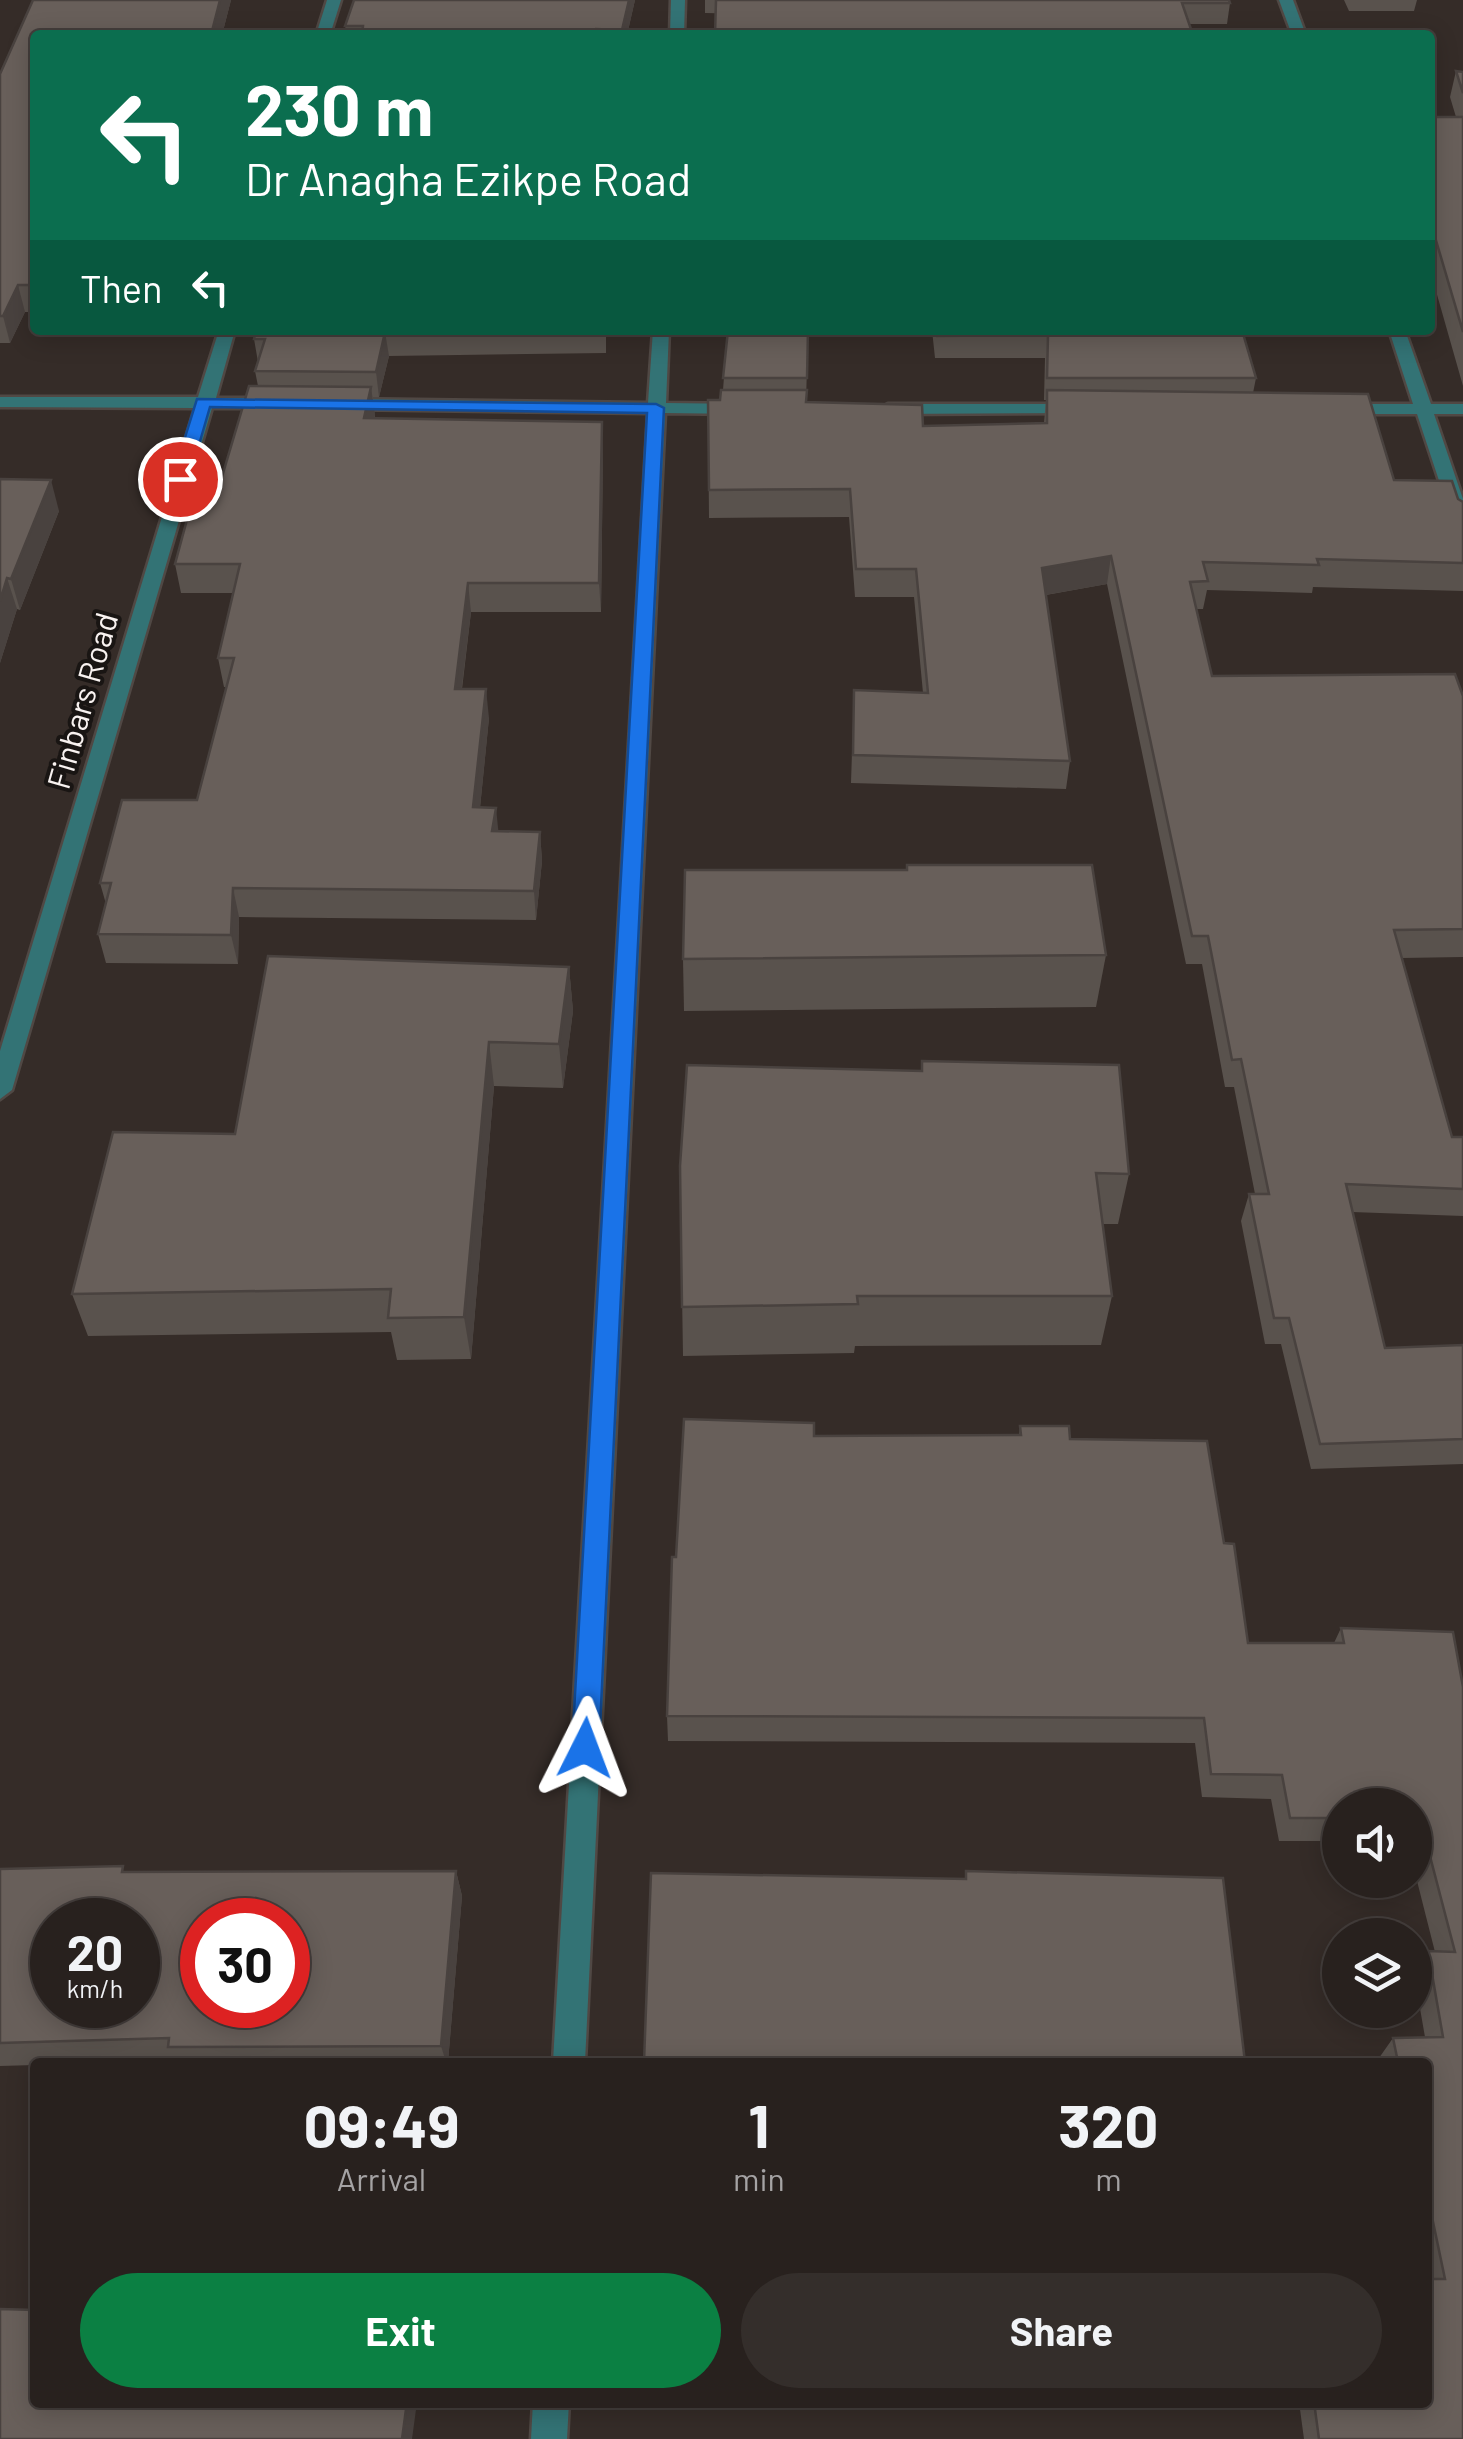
<!DOCTYPE html>
<html lang="en">
<head>
<meta charset="utf-8">
<style>
	:root { --surface:#28211e; --page:#342e2b; --text:#f1f3f6; --muted:#a5a3a4; --line:#443e3c; --accent:#0b8043 }
	body { margin:0; font-family:Barlow,sans-serif; background:var(--page); color:var(--text); height:100vh; display:flex; flex-direction:column; font-size:38px; white-space:nowrap }
	* { box-sizing:border-box; margin:0 }
	p { font-size:32px; color:var(--muted) }
	.icon { flex:none; width:55px; height:55px; fill:none; stroke:currentColor; stroke-width:2; stroke-linecap:round; stroke-linejoin:round }
	.map { position:relative; flex:1; overflow:hidden }
	.sheet { position:absolute; left:30px; top:2058px; width:1402px; height:350px; display:flex; flex-direction:column; background:var(--surface); border-radius:10px; box-shadow:0 5px 25px #0003,0 0 0 2px var(--line) }
	.sheet>* { flex:none }
	.top-card { position:absolute; left:30px; top:30px; width:1405px; height:305px; border-radius:10px; box-shadow:0 5px 25px #0003,0 0 0 2px var(--line); background:#0b6e4f; color:#fff; overflow:hidden }
	.controls { position:absolute; left:1322px; top:1788px; display:grid; gap:20px }
	.controls a { display:grid; place-items:center; width:110px; height:110px; border-radius:50%; background:var(--surface); box-shadow:0 5px 25px #0003,0 0 0 2px var(--line); font-size:50px }
	.speed { position:absolute; left:30px; top:1898px; display:flex; gap:20px; font-size:50px; font-weight:700; text-align:center }
	.speed>* { display:grid; place-content:center; width:130px; height:130px; border-radius:50%; background:var(--surface); box-shadow:0 5px 25px #0003,0 0 0 2px var(--line); line-height:1 }
	.speed small { font-size:25px; font-weight:400 }
	.speed .limit { border:15px solid #d22; background:#fff; color:#111 }
	.pin { position:absolute; display:grid; place-items:center; width:85px; height:85px; color:#fff; margin:-42px; border:5px solid #fff; border-radius:50%; box-shadow:0 2px 10px #0007 }
	.me { position:absolute; width:110px; margin:-55px; rotate:3deg; stroke-linejoin:round; filter:drop-shadow(0 0 8px #0008) }
	.turn { display:flex; align-items:center; gap:35px; height:210px; padding:0 50px; font-size:45px }
	.turn .icon { width:130px; height:130px; stroke-width:2.5 }
	.turn b { display:block; font-size:70px; line-height:85px }
	.then { display:flex; align-items:center; height:95px; padding:0 50px; background:#0003; gap:20px; font-size:38px }
	.eta { display:flex; justify-content:space-evenly; align-items:center; height:170px; text-align:center }
	.eta b { font-size:60px; font-weight:700; line-height:70px }
	.button { display:flex; gap:20px; margin-top:auto; padding:20px 50px }
	.button a { flex:1; height:115px; border-radius:60px; background:var(--accent); color:#fff; font-size:40px; font-weight:700; line-height:115px; text-align:center }
	.button a+a { background:var(--page); color:var(--text) }
	.map>svg:first-child { display:block }
</style>
</head>
<body>
<div class="map">
<svg width="1463" height="2439" viewBox="0 0 1463 2439">
	<rect width="100%" height="100%" fill="#352c28"/>
	<g fill="none" stroke-linecap="round" stroke-linejoin="round">
		<defs>
			<g id="minor">
				<path d="M327,0h14l-11,35h-14z"/>
				<path d="M671,0h14l-1,35h-14z"/>
				<path d="M1279,0h14l13,35h-14z"/>
				<path d="M219,330h16l-19,68h62l9,5 -9,5h-66l-200,682 -12,9v-48l195,-643 -195,-1v-10h198z"/>
				<path d="M653,330h16l-3,73 77,1 9,5 -9,5 -78,-1 -80,1649h-32l95,-1649 -305,-4 -9,-5 9,-5 305,4z"/>
				<path d="M1389,330h16l26,74h32v10h-29l29,85v33l-9,-6 -37,-112h-79l-9,-5 9,-5h75z"/>
				<path d="M1078,404l9,5 -3,4 -196,1 -9,-5 9,-5z"/>
				<path d="M533,2402h36l-2,37h-36z"/>
			</g>
		</defs>
		<use href="#minor" stroke="#504844" stroke-width="5"/>
		<use href="#minor" fill="#337375" fill-rule="evenodd"/>
	</g>
	<g fill="#59524d">
		<path d="M33,0h198l-9,35h-187v277h-10l-15,31h-10v-269z"/>
		<path d="M635,0l-8,35h-280l-2,-9z"/>
		<path d="M705,0h524l1,3 -3,21h-38l-484,-11z"/>
		<path d="M1344,0h73l-3,11h-65z"/>
		<path d="M1456,71l7,1v314l-33,-116v-153h26l-6,-20z"/>
		<path d="M256,330h350v23l-217,3 -10,41h-6l2,21 228,33 -2,161h-130l-9,77 27,29 -9,90 18,24h42l2,29 -6,59 -297,-3 -1,47 -132,-1 -8,-29 8,-30 -6,-21 97,-83 29,-113h-2l-6,-29 15,-65h-52l-6,-29 43,-74 40,-104 -3,-15 3,-9 -4,-23z"/>
		<path d="M690,330h118l-2,72 117,24 121,-3 2,-23h-2l1,-42h-110l-3,-28h310l14,48 -3,15 141,87 64,19 5,3v89l-150,-4 -1,6 -105,-3 -4,19h-6l15,67 251,20v261l-61,1 50,179h11v79l-111,-4 33,136 78,-3v119l-152,5 -30,-125h-16l-24,-123 8,-27h6l-21,-107h-9l-23,-123h-16l-79,-380 -61,11 24,166 -4,28 -215,-6 3,-93 69,3 -9,-96h-59l-6,-80 -140,1 -1,-118h12l3,-10 4,-53h-37z"/>
		<path d="M0,479l59,32 -39,99 -3,-1 -17,54z"/>
		<path d="M1106,955l-10,52 -412,4 -1,-52z"/>
		<path d="M569,967l4,44 -10,77 -69,-2 -23,273 -74,1 -6,-28 -303,4 -16,-42 163,-160z"/>
		<path d="M922,1061l207,113 -11,50h-16l10,72 -11,49 -246,1 -1,7 -171,3 -3,-190 241,-95z"/>
		<path d="M1020,1426l50,13 154,104 24,100h86l7,-15 112,4 10,807h-159l-5,-37h129v-340h-48l-1,-4 14,-20 32,-1 -10,-57v-9l13,-20 7,1 -20,-79v-68h-75v36h-61l-8,-42 -69,-2 -7,-54 -527,-2 -1,-25 9,-159 138,-121 205,-1z"/>
		<path d="M0,1869l127,3 329,-1 6,25 -14,166h-271l-1,-1 -141,1v3l-35,1z"/>
	</g>
	<g fill="#49423f">
		<path d="M220,0h11l-9,35h-11z"/>
		<path d="M629,0h6l-8,35h-5z"/>
		<path d="M18,285l7,27 -15,31 -7,-27z"/>
		<path d="M385,332l4,24 -10,41 -3,-25z"/>
		<path d="M371,387l4,28 -7,31 -4,-28z"/>
		<path d="M602,422l1,29 -2,161 -2,-29z"/>
		<path d="M51,480l8,31 -39,99 -9,-31z"/>
		<path d="M1111,556l-4,28 -68,12 3,-28z"/>
		<path d="M7,578l10,31 -17,54v-62z"/>
		<path d="M468,583l3,29 -13,106 -3,-29z"/>
		<path d="M486,689l3,29 -12,119 -4,-30z"/>
		<path d="M496,808l3,29 -7,-6z"/>
		<path d="M540,832l2,29 -6,59 -2,-29z"/>
		<path d="M233,888l6,29 -1,47 -7,-29z"/>
		<path d="M569,967l4,44 -10,77 -4,-44z"/>
		<path d="M489,1042l5,44 -23,273 -7,-42z"/>
		<path d="M456,1871l6,25 -14,166h-2l-5,-16z"/>
		<path d="M407,2402h10l-5,37h-10z"/>
	</g>
	<g fill="#685f5a" stroke="#49423f" stroke-width="2.5" fill-rule="evenodd">
		<path d="M33,0h187l-9,35h-176v250h-17l-15,31h-3v-242z"/>
		<path d="M354,0h275l-7,30 -26,-1 -1,6h-233l1,-9h-18z"/>
		<path d="M716,0h513l1,3h-48l11,32h-478z"/>
		<path d="M1456,71l7,1v21z"/>
		<path d="M1430,117h33v215l-33,-112v-72h4l-4,-12z"/>
		<path d="M256,330h237l-108,2 -9,40 -121,-1 10,-32h-11z"/>
		<path d="M728,330h80l-1,48h-84z"/>
		<path d="M936,330h306l14,48h-209l1,-43 -111,1z"/>
		<path d="M249,386l122,1 -7,31 238,4 -3,161h-131l-13,106h31l-13,118 23,1 -4,23 48,1 -6,59 -301,-3 -2,47 -133,-1 13,-51h-11l22,-83h75l37,-142h-16l22,-94h-65l20,-74h23z"/>
		<path d="M721,390h86l-1,12 116,3 1,21 124,-3v-33l321,4 26,86 58,1 6,18 5,3v61l-146,-4 2,6 -116,-3 5,19 -18,1 22,94 243,-2 8,22v233l-69,1 58,207h11v52l-117,-5 39,164 78,-3v94l-143,5 -31,-126h-15l-25,-124h20l-28,-135 -9,1 -24,-124h-16l-81,-380 -69,12 28,193 -217,-6 1,-65 74,3 -12,-124h-60l-6,-80 -141,1 -1,-90h12z"/>
		<path d="M0,479l51,1 -40,99 -4,-1 -7,23z"/>
		<path d="M907,865h185l14,90 -423,4 2,-89h222z"/>
		<path d="M268,956l301,11 -10,77 -70,-2 -25,275 -76,1 3,-29 -319,5 41,-162 122,2z"/>
		<path d="M922,1061l197,4 10,109 -33,-1 16,123h-255l1,8 -176,3 -2,-141 7,-101 235,6z"/>
		<path d="M684,1419l130,4v13l207,-1 -1,-9h49l1,13 137,2 17,102 10,1 14,99h96l-3,-15 112,4 10,55v752h-144l-5,-37h114v-123h17l-17,-81v-136h-30l-5,-24 50,-1 -15,-86 27,1 -35,-134h-5v-13h-75v13h-50l-8,-43 -71,-1 -7,-56 -537,-2 5,-159h4z"/>
		<path d="M123,1866l-1,6 334,-1 -15,175 -273,1 1,-9 -169,5v-174zM52,1920h86v85h-86zM202,1920h86v85h-86z"/>
		<path d="M966,1871l257,7 22,184h-601l7,-189 315,6z"/>
		<path d="M0,2309l35,1v92h372l-5,37h-402z"/>
	</g>
	<path fill="#1a73e8" stroke="#114b97" stroke-width="2.5" d="M197,399l459,5 8,4 -65,1340 -4,8 -10,4 -9,-4 -4,-8 75,-1335 -437,-6 -21,72 -9,5 -8,-5z"/>
	<g text-anchor="middle" stroke-width="8" stroke-linejoin="round" paint-order="stroke">
		<g font-size="32" fill="#f8f2f0" stroke="#191513">
			<text transform="translate(83 701) rotate(-74)" y="11">Finbars Road</text>
		</g>
	</g>
</svg>
<div class="controls">
<a><svg class="icon" aria-label="sound" viewBox="0 0 24 24"><path d="M4 9h4l5-4v14l-5-4H4zM17 9q2 3 0 6"/></svg></a>
<a><svg class="icon" aria-label="layers" viewBox="0 0 24 24"><path d="M12 4l9 5-9 5-9-5zM3 14l9 5 9-5"/></svg></a>
</div>
<div class="speed"><div>20<small>km/h</small></div><div class="limit">30</div></div>
<div class="pin" style="left:180px;top:479px;background:#d93025"><svg class="icon" aria-label="arrive" viewBox="0 0 24 24"><path d="M6 21V4h12l-3 4 3 4H6"/></svg></div>
<svg class="me" style="left:585px;top:1748px" viewBox="-20 -20 40 40"><path d="M0-17L14 15 0 8-14 15z" fill="#1a73e8" stroke="#fff" stroke-width="4"/></svg>
<div class="top-card">
<div class="turn"><svg class="icon" aria-label="left" viewBox="0 0 24 24"><path d="M17 20v-9H6M10 6l-5 5 5 5"/></svg><div><b>230 m</b>Dr Anagha Ezikpe Road</div></div>
<div class="then">Then<svg class="icon" aria-label="left" viewBox="0 0 24 24"><path d="M17 20v-9H6M10 6l-5 5 5 5"/></svg></div>
</div>
<section class="sheet">
<div class="eta">
<div><b>09:49</b><p>Arrival</p></div>
<div><b>1</b><p>min</p></div>
<div><b>320</b><p>m</p></div>
</div>
<div class="button"><a>Exit</a><a>Share</a></div>
</section>
</div>
</body>
</html>
